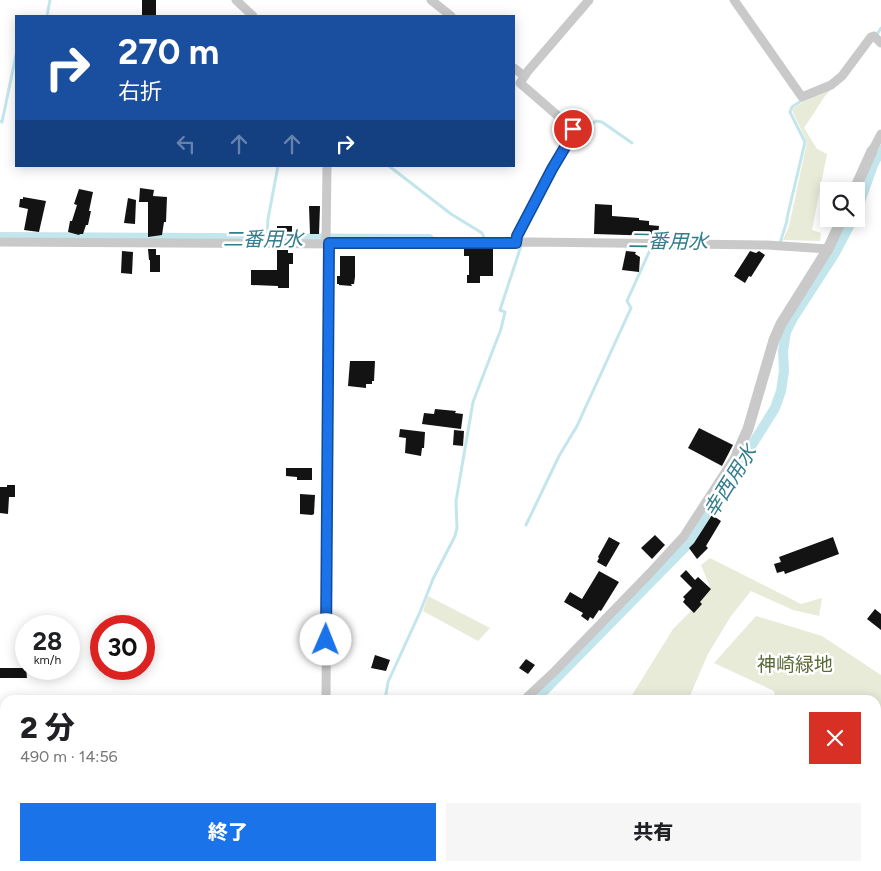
<!DOCTYPE html>
<html lang="ja">
<head>
<meta charset="utf-8">
<style>
	:root { --surface:#fff; --page:#f6f6f6; --text:#202124; --muted:#757577; --accent:#1a73e8 }
	body { margin:0; font-family:Figtree,"Noto Sans JP",sans-serif; background:var(--page); color:var(--text); height:100vh; display:flex; flex-direction:column; font-size:19px; white-space:nowrap }
	* { box-sizing:border-box; margin:0 }
	p { font-size:16px; color:var(--muted) }
	.icon { flex:none; width:28px; height:28px; fill:none; stroke:currentColor; stroke-width:2; stroke-linecap:round; stroke-linejoin:round }
	.map { position:relative; flex:1; overflow:hidden }
	.side { position:absolute; left:0px; top:695px; width:881px; height:176px; display:flex; flex-direction:column; background:var(--surface); border-radius:15px 15px 0 0; box-shadow:0 2px 12px #0003 }
	.side>* { flex:none }
	.hud { position:absolute; left:15px; top:15px; width:500px; height:152px; border-radius:0px; box-shadow:0 2px 12px #0003; background:#1a4fa0; color:#fff; overflow:hidden }
	.tools { position:absolute; left:820px; top:182px; display:grid; gap:10px }
	.tools a { display:grid; place-items:center; width:45px; height:45px; border-radius:0px; background:var(--surface); box-shadow:0 2px 12px #0003; font-size:25px }
	.speed { position:absolute; left:15px; top:615px; display:flex; gap:10px; font-size:25px; font-weight:700; text-align:center }
	.speed>* { display:grid; place-content:center; width:65px; height:65px; border-radius:50%; background:var(--surface); box-shadow:0 2px 12px #0003; line-height:1 }
	.speed small { font-size:12px; font-weight:400 }
	.speed .limit { border:8px solid #d22; background:#fff; color:#111 }
	.pin { position:absolute; display:grid; place-items:center; width:42px; height:42px; color:#fff; margin:-21px; border:2px solid #fff; border-radius:50%; box-shadow:0 1px 5px #0007 }
	.me { position:absolute; width:55px; margin:-28px; rotate:1deg; stroke-linejoin:round; filter:drop-shadow(0 0 4px #0008) }
	.turn { display:flex; align-items:center; gap:18px; height:105px; padding:0 20px; font-size:22px }
	.turn .icon { width:65px; height:65px; stroke-width:2.5 }
	.turn b { display:block; font-size:35px; line-height:42px }
	.lanes { display:flex; align-items:center; height:48px; padding:0 20px; background:#0003; justify-content:center; gap:25px; direction:ltr }
	.lanes .off { opacity:.35 }
	.round { display:grid; place-items:center; flex:none; width:52px; height:52px; border-radius:0px; background:var(--page) }
	.headline { display:flex; align-items:center; justify-content:space-between; height:85px; padding:0 20px }
	h1 { font-size:30px; font-weight:800; line-height:38px }
	.primary-button { display:flex; gap:10px; margin-top:auto; padding:10px 20px }
	.primary-button a { flex:1; height:58px; border-radius:0px; background:var(--accent); color:#fff; font-size:20px; font-weight:800; line-height:58px; text-align:center }
	.primary-button a+a { background:var(--page); color:var(--text) }
	.map>svg:first-child { display:block }
</style>
</head>
<body>
<div class="map">
<svg width="881" height="871" viewBox="0 0 881 871">
	<rect width="100%" height="100%" fill="#fff"/>
	<g fill="#e7ebd8">
		<path d="M829,90l1,1 -5,5 -21,32 13,21 10,5 -15,76 9,3 -1,8 -37,-1 6,-14 18,-84 -15,-32c10,-10 25,-13 37,-20z"/>
		<path d="M710,558l91,46 21,-6 -3,18 -26,-6 -42,-19 -20,25 -23,38 -20,46h-59l44,-71 26,-26 11,-16 -9,-22z"/>
		<path d="M428,596l62,32 -12,13 -55,-30z"/>
		<path d="M756,616l66,20 59,39v96l-5,-5v-66h-100l-2,-9 -60,-28z"/>
		<path d="M876,786l5,5v72l-8,8h-147l-4,-5h154z"/>
		<path d="M455,866h161l-1,5h-57l-28,-2 -16,2h-59z"/>
	</g>
	<g fill="none" stroke-linecap="round" stroke-linejoin="round">
		<g stroke="#c3e6ec" stroke-width="3">
			<path d="M47,16l3,-16"/>
			<path d="M876,36l5,-8"/>
			<path d="M0,121l2,1 14,-67"/>
			<path d="M576,132l3,1 17,-12 6,1 30,21"/>
			<path d="M389,166l62,48 31,19 3,7"/>
			<path d="M267,239l1,-20 10,-53"/>
			<path d="M780,243l7,-22v-3l18,-76 -15,-30 2,-5 12,-8"/>
			<path d="M526,525l33,-69 18,-30 54,-118 -4,-7 23,-51"/>
			<path d="M385,700l3,-18 32,-70 13,-33 22,-43 2,-8 -1,-27 17,-99 28,-73 4,-17 -5,-2 21,-64"/>
		</g>
		<g stroke="#c3e6ec" stroke-width="10">
			<path d="M856,213l17,-48 8,-15"/>
			<path d="M0,237l429,2"/>
			<path d="M535,700l159,-162 81,-130 6,-17 3,-20 -1,-20 3,-19 7,-14 42,-65 18,-34"/>
			<path d="M0,771h5"/>
			<path d="M440,871l1,-5"/>
		</g>
	</g>
	<g fill="#131313">
		<rect x="142" y="0" width="14" height="16"/>
		<path d="M140,188l14,2 -1,6 14,1 -1,25h-2l-2,13 -14,2v-35h-9z"/>
		<path d="M79,189l14,3 -4,19h2l-3,14h-2l-3,9h-3l-1,1 -11,-3 2,-11h2l5,-16 -3,-1z"/>
		<path d="M23,197l23,4 -7,31 -15,-2 4,-21 -9,-2 1,-8h3z"/>
		<path d="M128,198l8,2 -1,24 -11,-1z"/>
		<path d="M595,204l17,1v11l27,2v2l10,1v4l10,1 -1,10 -64,-2z"/>
		<path d="M309,206h11l-1,28h-9z"/>
		<rect x="277" y="226" width="15" height="9"/>
		<path d="M148,249h8v6h4v17h-10v-12h-1z"/>
		<path d="M464,249h29v27h-13v7h-13v-8h2v-19h-5z"/>
		<path d="M277,250h11v3h5v11h-4v24h-11v-2l-27,-1v-15h26z"/>
		<path d="M122,251l11,1 -1,22 -11,-1z"/>
		<path d="M626,251l10,1 -1,2 5,3 -1,15 -17,-2z"/>
		<path d="M750,251l6,2 3,-2 6,4 -14,22 -2,-1 -4,7 -11,-7z"/>
		<path d="M340,256h15v21l-1,7h-3l1,2 -13,-1v-1h-2v-8h3z"/>
		<path d="M350,361h25l-1,20h-2v3h-6v4l-18,-2z"/>
		<path d="M435,409l21,2 -1,2 8,1 -2,15 -39,-5 2,-11 10,1z"/>
		<path d="M699,428l34,17 -11,21 -34,-18z"/>
		<path d="M400,429l25,3 -1,16h-2l-1,8 -16,-3 1,-15 -7,-1z"/>
		<path d="M454,430l10,1 -1,15 -10,-1z"/>
		<path d="M286,468h26v12h-15v-3l-11,-1z"/>
		<path d="M7,485h8v12h-6l-1,17 -8,-1v-26h7z"/>
		<path d="M300,494l15,1 -1,19 -2,1 -12,-1z"/>
		<path d="M712,515l9,6 -15,25 2,2 -11,11 -8,-11 5,-5z"/>
		<path d="M655,535l10,10 -13,14 -11,-11z"/>
		<path d="M609,537l11,6 -14,24 -9,-5 2,-4 -1,-1z"/>
		<path d="M833,537l6,17 -54,20 -1,-3 -7,2 -3,-9 7,-2 -2,-5z"/>
		<path d="M686,570l9,10 3,-3 13,12 -11,13 2,2 -8,9 -11,-11 2,-3 -2,-2 9,-9 -12,-12z"/>
		<path d="M599,571l20,11 -18,29 -2,-1 -6,9 -3,-2 -2,4 -7,-5 2,-3 -19,-11 6,-10 12,7z"/>
		<path d="M875,609l6,5v16l-14,-11z"/>
		<path d="M375,655l15,5 -4,11 -15,-3z"/>
		<path d="M526,659l9,6 -7,9 -9,-6z"/>
		<path d="M0,668h26l1,10h-27z"/>
	</g>
	<g fill="none" stroke-linecap="round" stroke-linejoin="round">
		<g stroke="#c9c9c9" stroke-width="9">
			<path d="M236,0l17,16"/>
			<path d="M431,0l20,16"/>
			<path d="M734,0l68,97 29,-12 11,-9 29,-39 3,-1 7,7"/>
			<path d="M514,68l10,8"/>
			<path d="M872,151l9,-17"/>
			<path d="M0,242l344,2 189,-2 234,3 61,4"/>
			<path d="M326,243l1,-77"/>
			<path d="M516,243l1,-7 35,-67 21,-37v-3l-53,-46 8,-12 61,-71"/>
			<path d="M326,700l3,-457"/>
			<path d="M524,700l31,-29 95,-98 34,-37 53,-82"/>
			<path d="M876,772l5,5"/>
			<path d="M0,777h5"/>
			<path d="M684,866l1,5"/>
			<path d="M324,871v-5"/>
			<path d="M433,871l1,-5"/>
		</g>
		<g stroke="#c9c9c9" stroke-width="11">
			<path d="M854,191l18,-40"/>
			<path d="M737,454l11,-25 26,-89 7,-16 47,-75 14,-30"/>
		</g>
	</g>
	<g fill="none" stroke-linecap="round" stroke-linejoin="round">
		<defs>
			<path id="route" d="M326,640l3,-397h187l1,-7 35,-67 22,-37 -1,-3"/>
		</defs>
		<use href="#route" stroke="#114b97" stroke-width="12"/>
		<use href="#route" stroke="#1a73e8" stroke-width="9"/>
	</g>
	<g text-anchor="middle" stroke-width="5" stroke-linejoin="round" paint-order="stroke">
		<g font-size="19" fill="#5b6a38" stroke="#fff">
			<text x="795" y="671">神崎緑地</text>
		</g>
		<g font-size="20" font-style="italic" fill="#347d8c" stroke="#fff">
			<text x="263" y="246">二番用水</text>
			<text transform="translate(668 241) rotate(1)" y="7">二番用水</text>
			<text transform="translate(730 481) rotate(-58)" y="7">幸西用水</text>
		</g>
	</g>
</svg>
<div class="tools">
<a><svg class="icon" aria-label="search" viewBox="0 0 24 24"><circle cx="10" cy="10" r="6"/><path d="M15 15l6 6"/></svg></a>
</div>
<div class="speed"><div>28<small>km/h</small></div><div class="limit">30</div></div>
<div class="pin" style="left:573px;top:129px;background:#d93025"><svg class="icon" aria-label="arrive" viewBox="0 0 24 24"><path d="M6 21V4h12l-3 4 3 4H6"/></svg></div>
<svg class="me" style="left:326px;top:640px" viewBox="-20 -20 40 40"><circle r="19" fill="#fff"/><path d="M0-13L10 11 0 6-10 11z" fill="#1a73e8"/></svg>
<div class="hud">
<div class="turn"><svg class="icon" aria-label="right" viewBox="0 0 24 24"><path d="M7 20v-9h11M14 6l5 5-5 5"/></svg><div><b>270 m</b>右折</div></div>
<div class="lanes"><svg class="icon off" aria-label="left" viewBox="0 0 24 24"><path d="M17 20v-9H6M10 6l-5 5 5 5"/></svg><svg class="icon off" aria-label="ahead" viewBox="0 0 24 24"><path d="M12 20V5M6 11l6-6 6 6"/></svg><svg class="icon off" aria-label="ahead" viewBox="0 0 24 24"><path d="M12 20V5M6 11l6-6 6 6"/></svg><svg class="icon" aria-label="right" viewBox="0 0 24 24"><path d="M7 20v-9h11M14 6l5 5-5 5"/></svg></div>
</div>
<section class="side">
<div class="headline"><div><h1>2 分</h1><p>490 m · 14:56</p></div><a class="round" style="background:#d93025;color:#fff"><svg class="icon" aria-label="close" viewBox="0 0 24 24"><path d="M6 6l12 12M18 6L6 18"/></svg></a></div>
<div class="primary-button"><a>終了</a><a>共有</a></div>
</section>
</div>
</body>
</html>
